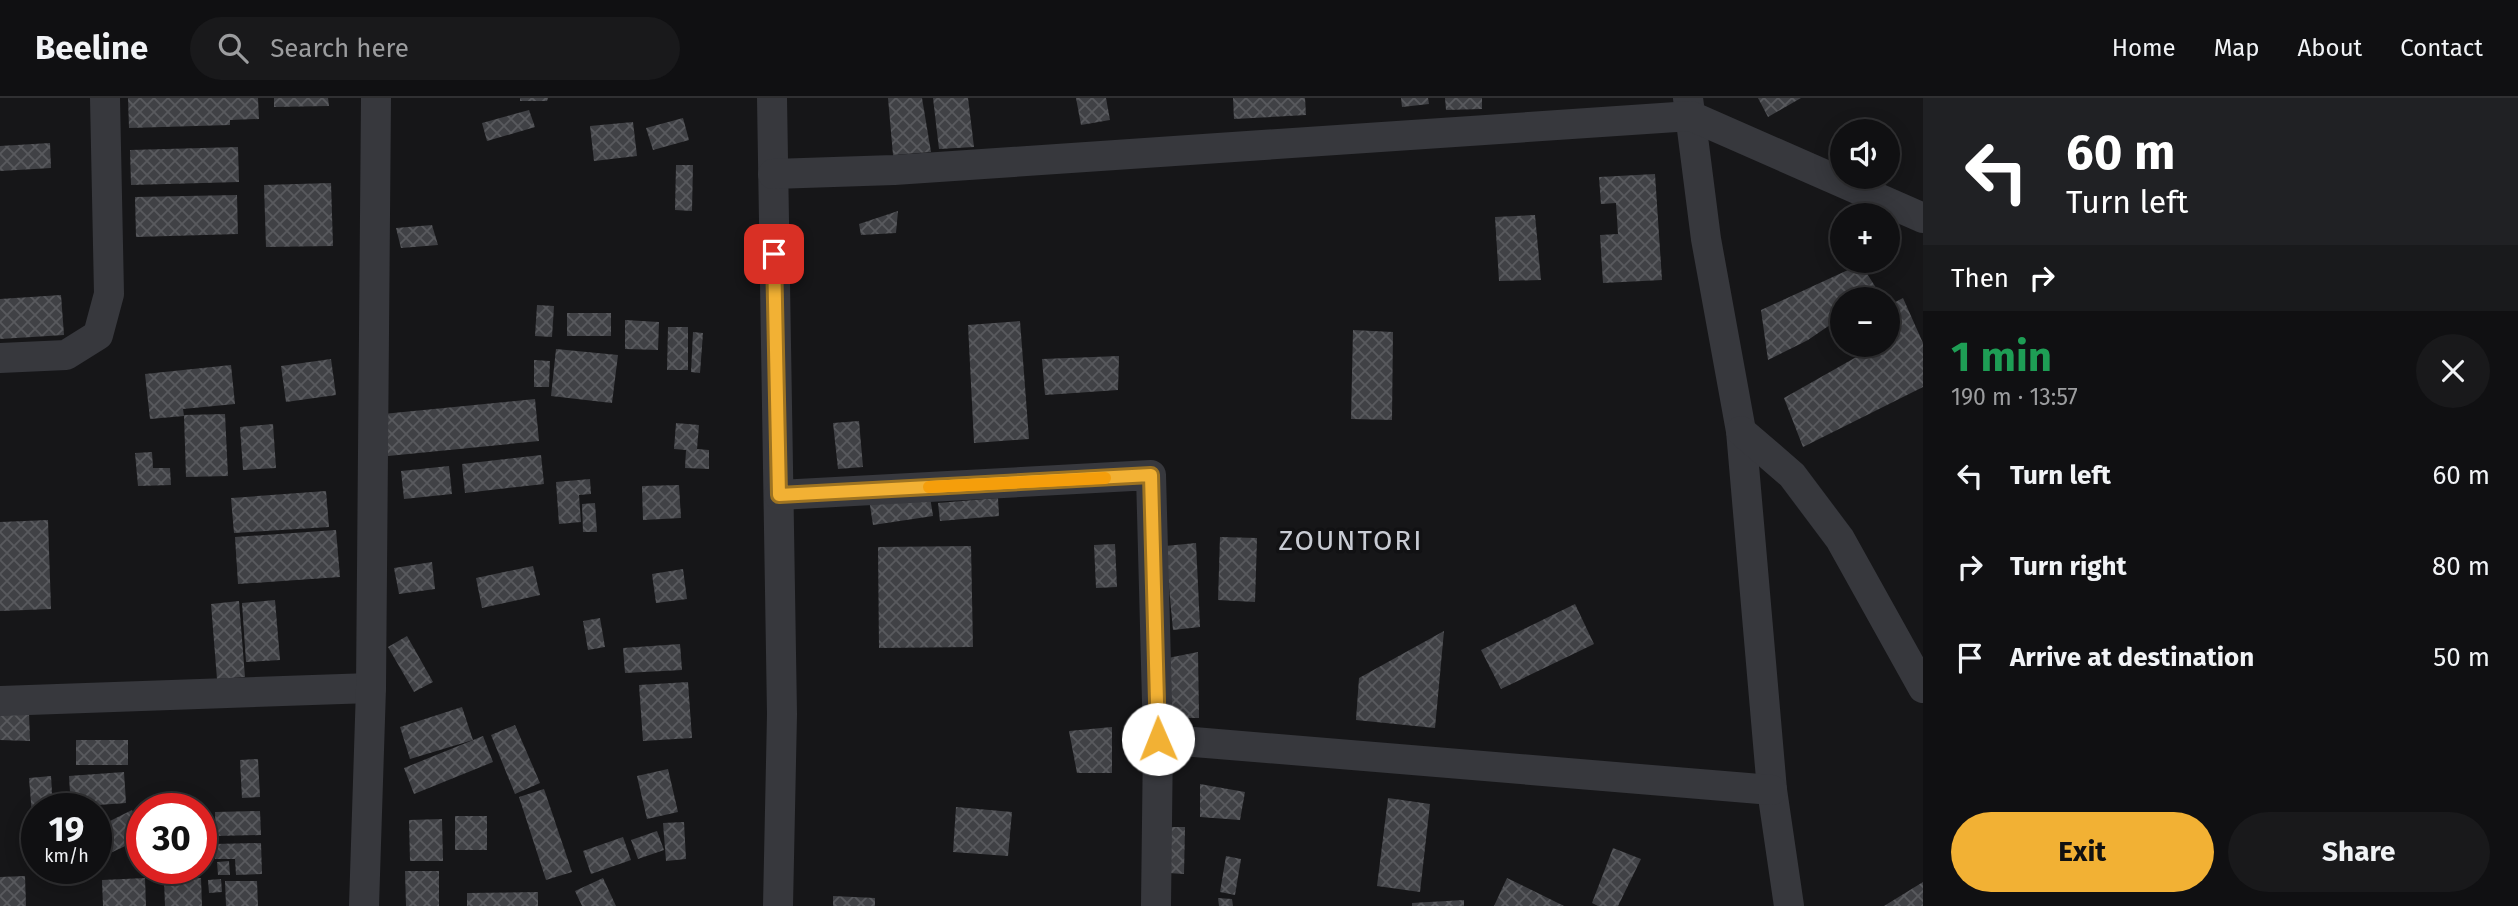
<!DOCTYPE html>
<html lang="en">
<head>
<meta charset="utf-8">
<style>
	:root { --surface:#101012; --page:#19191b; --text:#f1f3f6; --muted:#9c9d9f; --line:#303032; --accent:#f2b134 }
	body { margin:0; font-family:"Fira Sans",sans-serif; background:var(--page); color:var(--text); height:100vh; display:flex; flex-direction:column; font-size:26px; white-space:nowrap }
	* { box-sizing:border-box; margin:0 }
	p { font-size:23px; color:var(--muted) }
	.icon { flex:none; width:38px; height:38px; fill:none; stroke:currentColor; stroke-width:2; stroke-linecap:round; stroke-linejoin:round }
	.map { position:relative; flex:1; overflow:hidden }
	.side { display:flex; flex-direction:column; background:var(--surface); width:595px }
	.side>* { flex:none }
	.hud { background:#202124; color:#fff; overflow:hidden }
	.controls { position:absolute; left:1830px; top:21px; display:grid; gap:14px }
	.controls a { display:grid; place-items:center; width:70px; height:70px; border-radius:50%; background:var(--surface); box-shadow:0 4px 18px #0003,0 0 0 2px var(--line); font-size:35px }
	.speed { position:absolute; left:21px; top:695px; display:flex; gap:14px; font-size:35px; font-weight:700; text-align:center }
	.speed>* { display:grid; place-content:center; width:91px; height:91px; border-radius:50%; background:var(--surface); box-shadow:0 4px 18px #0003,0 0 0 2px var(--line); line-height:1 }
	.speed small { font-size:18px; font-weight:400 }
	.speed .limit { border:10px solid #d22; background:#fff; color:#111 }
	.pin { position:absolute; display:grid; place-items:center; width:60px; height:60px; color:#fff; margin:-30px; border-radius:14px; box-shadow:0 4px 10px #0006 }
	.me { position:absolute; width:77px; margin:-38px; rotate:359deg; stroke-linejoin:round; filter:drop-shadow(0 0 5px #0008) }
	.turn { display:flex; align-items:center; gap:24px; height:147px; padding:0 28px; font-size:32px }
	.turn .icon { width:91px; height:91px; stroke-width:2.5 }
	.turn b { display:block; font-size:49px; line-height:60px }
	.then { display:flex; align-items:center; height:66px; padding:0 28px; background:#0003; gap:14px; font-size:26px }
	.round { display:grid; place-items:center; flex:none; width:74px; height:74px; border-radius:37px; background:var(--page) }
	.summary { display:flex; align-items:center; justify-content:space-between; height:119px; padding:0 28px }
	h1 { font-size:42px; font-weight:700; line-height:52px; color:#1e9e55 }
	.primary-button { display:flex; gap:14px; margin-top:auto; padding:14px 28px }
	.primary-button a { flex:1; height:80px; border-radius:42px; background:var(--accent); color:#111; font-size:28px; font-weight:700; line-height:80px; text-align:center }
	.primary-button a+a { background:var(--page); color:var(--text) }
	ul { padding:0; list-style:none }
	li { display:flex; align-items:center; gap:21px; height:91px; padding:0 28px }
	li div { flex:1 }
	li b { display:block; font-size:26px }
	li em { font-style:normal }
	header { display:flex; align-items:center; gap:42px; box-sizing:border-box; height:98px; padding:0 35px; background:var(--surface); border-bottom:2px solid var(--line) }
	header strong { font-size:33px }
	nav { display:flex; gap:38px; margin-inline-start:auto; font-size:24px }
	.search { width:490px; height:63px; background:var(--page); display:flex; align-items:center; gap:18px; box-sizing:border-box; padding:0 24px; border-radius:38px; color:var(--muted); font-size:26px }
	main { display:flex; flex:1; min-height:0 }
	.map>svg:first-child { display:block }
</style>
</head>
<body>
<header>
<strong>Beeline</strong>
<div class="search"><svg class="icon" aria-label="search" viewBox="0 0 24 24"><circle cx="10" cy="10" r="6"/><path d="M15 15l6 6"/></svg>Search here</div>
<nav><a>Home</a><a>Map</a><a>About</a><a>Contact</a></nav>
</header>
<main>
<div class="map">
<svg width="1923" height="808" viewBox="0 0 1923 808">
	<defs>
		<pattern id="building-cross-hatch" width="8" height="8" patternUnits="userSpaceOnUse" patternTransform="scale(1.75)"><rect width="8" height="8" fill="#404145"/><path d="M0 0l8 8M0 8l8-8" fill="none" stroke="#595a5e"/></pattern>
	</defs>
	<rect width="100%" height="100%" fill="#161618"/>
	<g fill="url(#building-cross-hatch)">
		<path d="M128,0h130l1,21 -29,1v5l-101,3z"/>
		<path d="M274,0h54l1,8 -55,1z"/>
		<path d="M520,0h28l-1,3h-27z"/>
		<path d="M888,0h34l9,54 -38,3z"/>
		<path d="M933,0h35l6,49 -35,2z"/>
		<path d="M1076,0h30l4,22 -29,5z"/>
		<path d="M1233,0h72l1,17 -72,4z"/>
		<path d="M1401,0h27l1,6 -27,3z"/>
		<path d="M1445,0h37v11l-36,1z"/>
		<path d="M1758,0h43l-33,19z"/>
		<path d="M529,12l6,17 -48,14 -5,-18z"/>
		<path d="M683,20l6,22 -36,10 -7,-22z"/>
		<path d="M633,24l4,34 -43,5 -4,-35z"/>
		<path d="M50,45l1,25 -51,3v-25z"/>
		<path d="M238,49l1,35 -108,3 -1,-35z"/>
		<path d="M676,67h17l-1,46 -17,-1z"/>
		<path d="M1655,76l7,106 -59,3 -3,-48 18,-1 -2,-31 -15,1 -2,-27z"/>
		<path d="M331,85l2,63 -67,1 -2,-62z"/>
		<path d="M237,97l1,39 -102,3 -1,-40z"/>
		<path d="M898,113l-2,22 -35,2 -2,-11z"/>
		<path d="M1535,117l6,65 -42,1 -4,-64z"/>
		<path d="M432,127l6,20 -37,3 -5,-20z"/>
		<path d="M1861,166l22,35h-40v17l-35,24 -40,20 -7,-50z"/>
		<path d="M61,197l3,40 -64,4v-40z"/>
		<path d="M1903,200l20,45v44l-120,60 -19,-49 90,-51 -1,-2h15v-39z"/>
		<path d="M537,207l17,1 -2,31 -17,-1z"/>
		<rect x="567" y="215" width="44" height="23"/>
		<path d="M625,222l34,2 -1,28 -33,-1z"/>
		<path d="M1020,223l9,118 -55,4 -6,-118z"/>
		<path d="M668,229h20v43h-21z"/>
		<path d="M1353,232l40,2 -1,88 -41,-1z"/>
		<path d="M693,234l10,1 -3,40 -9,-1z"/>
		<path d="M556,251l62,6 -6,48 -61,-7z"/>
		<path d="M1119,258l-1,34 -73,5 -3,-36z"/>
		<path d="M331,261l5,36 -50,7 -5,-36z"/>
		<path d="M534,262l16,1 -1,26h-15z"/>
		<path d="M231,267l4,39 -52,5 1,7 -34,3 -5,-45z"/>
		<path d="M535,301l4,42 -151,15 -5,-42z"/>
		<path d="M225,316l3,62 -42,1 -2,-62z"/>
		<path d="M859,323l4,46 -25,2 -5,-46z"/>
		<path d="M676,325l23,2 -2,24 12,1v19l-24,-1 1,-18 -12,-1z"/>
		<path d="M273,326l3,44 -33,2 -3,-43z"/>
		<path d="M152,354l1,16h17l1,17 -33,1 -3,-33z"/>
		<path d="M541,357l3,29 -79,9 -3,-29z"/>
		<path d="M449,368l3,28 -48,5 -3,-28z"/>
		<path d="M590,381l1,15 -12,1 2,27 -22,2 -3,-42z"/>
		<path d="M679,387l2,33 -38,2 -1,-34z"/>
		<path d="M929,392l4,26 -60,9 -4,-26z"/>
		<path d="M326,393l3,36 -95,6 -3,-35z"/>
		<path d="M998,400l1,18 -59,5 -2,-18z"/>
		<path d="M595,405l2,29h-14l-1,-28z"/>
		<path d="M48,422l3,89 -51,2v-89z"/>
		<path d="M336,432l4,47 -102,7 -3,-47z"/>
		<path d="M1220,439l37,1 -2,64 -37,-2z"/>
		<path d="M1196,445l4,84 -27,3 -8,-84z"/>
		<path d="M1115,446l2,43 -21,1 -2,-43z"/>
		<path d="M971,448l2,101 -94,1 -1,-101z"/>
		<path d="M432,464l3,27 -36,5 -5,-26z"/>
		<path d="M533,468l7,29 -58,13 -6,-30z"/>
		<path d="M683,471l4,30 -31,4 -4,-29z"/>
		<path d="M275,502l5,60 -34,2 -4,-59z"/>
		<path d="M239,503l6,76 -28,2 -6,-75z"/>
		<path d="M1575,506l19,40 -93,45 -20,-39z"/>
		<path d="M600,520l5,29 -17,3 -5,-29z"/>
		<path d="M1444,533l-9,97 -79,-8 3,-42z"/>
		<path d="M407,538l26,46 -19,10 -26,-45z"/>
		<path d="M680,546l2,26 -57,3 -2,-25z"/>
		<path d="M1198,554l1,66h-29l-2,-60z"/>
		<path d="M688,584l4,56 -49,3 -4,-56z"/>
		<path d="M462,609l11,33 -63,19 -10,-32z"/>
		<path d="M0,615h29l1,28 -30,-1z"/>
		<path d="M515,627l25,58 -25,11 -24,-59z"/>
		<path d="M1112,629v46h-35l-8,-42z"/>
		<path d="M483,638l10,26 -79,32 -10,-26z"/>
		<rect x="76" y="642" width="52" height="25"/>
		<path d="M258,661l2,38 -18,1 -2,-38z"/>
		<path d="M668,671l10,43 -31,7 -10,-43z"/>
		<path d="M124,674l2,31 -55,4 -2,-31z"/>
		<path d="M51,678l2,32h-16v30l-3,1 -5,-61z"/>
		<path d="M1200,686l45,8 -5,28 -40,-3z"/>
		<path d="M544,691l28,83 -26,8 -27,-83z"/>
		<path d="M1388,700l42,6 -10,88 -43,-6z"/>
		<path d="M956,709l56,5 -4,44 -55,-4z"/>
		<path d="M132,712l10,20v8l-42,20 -4,-8v-22z"/>
		<path d="M260,713l1,24 -45,1 -1,-24z"/>
		<rect x="455" y="718" width="32" height="34"/>
		<path d="M442,721l1,42h-33l-1,-41z"/>
		<path d="M684,724l2,37 -20,2 -3,-38z"/>
		<path d="M1169,729h16l-1,47 -16,-1z"/>
		<path d="M657,733l7,19 -26,9 -7,-19z"/>
		<path d="M623,739l8,23 -40,14 -8,-23z"/>
		<path d="M261,745l1,31 -26,1 -1,-16h-20l-1,-15z"/>
		<path d="M1613,750l28,11 -23,47h-20l-6,-3z"/>
		<path d="M1226,758l15,3 -6,36 -15,-3z"/>
		<path d="M229,763l1,14h-12l-1,-13z"/>
		<path d="M405,773h34v35h-33z"/>
		<path d="M25,778l1,30h-26v-29z"/>
		<path d="M145,780l1,28h-43l-1,-26z"/>
		<path d="M201,780l1,28h-37l-1,-27z"/>
		<path d="M603,780l13,28h-34l-7,-15z"/>
		<path d="M1507,780l57,28h-70z"/>
		<path d="M221,781l1,13 -13,1 -1,-13z"/>
		<path d="M225,783h32l1,25h-32z"/>
		<path d="M1923,784v24h-39z"/>
		<path d="M538,794v14h-71v-13z"/>
		<path d="M833,798l42,2v8h-42z"/>
		<path d="M1218,800l14,1 1,7h-14z"/>
		<path d="M1464,802v6h-52v-3z"/>
	</g>
	<g fill="none" stroke-linecap="round" stroke-linejoin="round">
		<g stroke="#37383d" stroke-width="30">
			<path d="M772,0l10,616 -4,192"/>
			<path d="M1688,0l18,141 35,192 31,359 17,116"/>
			<path d="M773,76l121,-4 797,-54 232,102"/>
			<path d="M0,260l66,-3 32,-20 11,-41 -4,-196"/>
			<path d="M1741,333l51,44 48,64 83,149"/>
			<path d="M779,397l372,-20 7,264 -2,167"/>
			<path d="M0,603l371,-13"/>
			<path d="M1158,641l614,51"/>
			<path d="M364,808l7,-218 5,-590"/>
		</g>
	</g>
	<g fill="none" stroke-linecap="round" stroke-linejoin="round">
		<defs>
			<path id="route" d="M774,156l5,241 372,-20 7,264"/>
		</defs>
		<use href="#route" stroke="#9d7322" stroke-width="18"/>
		<use href="#route" stroke="#f2b134" stroke-width="12"/>
		<path stroke="#f59e0b" stroke-width="12" d="M929,389l176,-9"/>
	</g>
	<g text-anchor="middle" stroke-width="7" stroke-linejoin="round" paint-order="stroke">
		<g font-size="28" letter-spacing="2" fill="#c9ccd4" stroke="#111113">
			<text x="1351" y="452">ZOUNTORI</text>
		</g>
	</g>
</svg>
<div class="controls">
<a><svg class="icon" aria-label="sound" viewBox="0 0 24 24"><path d="M4 9h4l5-4v14l-5-4H4zM17 9q2 3 0 6"/></svg></a>
<a>+</a>
<a>−</a>
</div>
<div class="speed"><div>19<small>km/h</small></div><div class="limit">30</div></div>
<div class="pin" style="left:774px;top:156px;background:#d93025"><svg class="icon" aria-label="arrive" viewBox="0 0 24 24"><path d="M6 21V4h12l-3 4 3 4H6"/></svg></div>
<svg class="me" style="left:1158px;top:641px" viewBox="-20 -20 40 40"><circle r="19" fill="#fff"/><path d="M0-13L10 11 0 6-10 11z" fill="#f2b134"/></svg>
</div>
<section class="side">
<div class="hud">
<div class="turn"><svg class="icon" aria-label="left" viewBox="0 0 24 24"><path d="M17 20v-9H6M10 6l-5 5 5 5"/></svg><div><b>60 m</b>Turn left</div></div>
<div class="then">Then<svg class="icon" aria-label="right" viewBox="0 0 24 24"><path d="M7 20v-9h11M14 6l5 5-5 5"/></svg></div>
</div>
<div class="summary"><div><h1>1 min</h1><p>190 m · 13:57</p></div><a class="round"><svg class="icon" aria-label="close" viewBox="0 0 24 24"><path d="M6 6l12 12M18 6L6 18"/></svg></a></div>
<ul>
<li><svg class="icon" aria-label="left" viewBox="0 0 24 24"><path d="M17 20v-9H6M10 6l-5 5 5 5"/></svg><div><b>Turn left</b></div><em>60 m</em></li>
<li><svg class="icon" aria-label="right" viewBox="0 0 24 24"><path d="M7 20v-9h11M14 6l5 5-5 5"/></svg><div><b>Turn right</b></div><em>80 m</em></li>
<li><svg class="icon" aria-label="arrive" viewBox="0 0 24 24"><path d="M6 21V4h12l-3 4 3 4H6"/></svg><div><b>Arrive at destination</b></div><em>50 m</em></li>
</ul>
<div class="primary-button"><a>Exit</a><a>Share</a></div>
</section>
</main>
</body>
</html>
